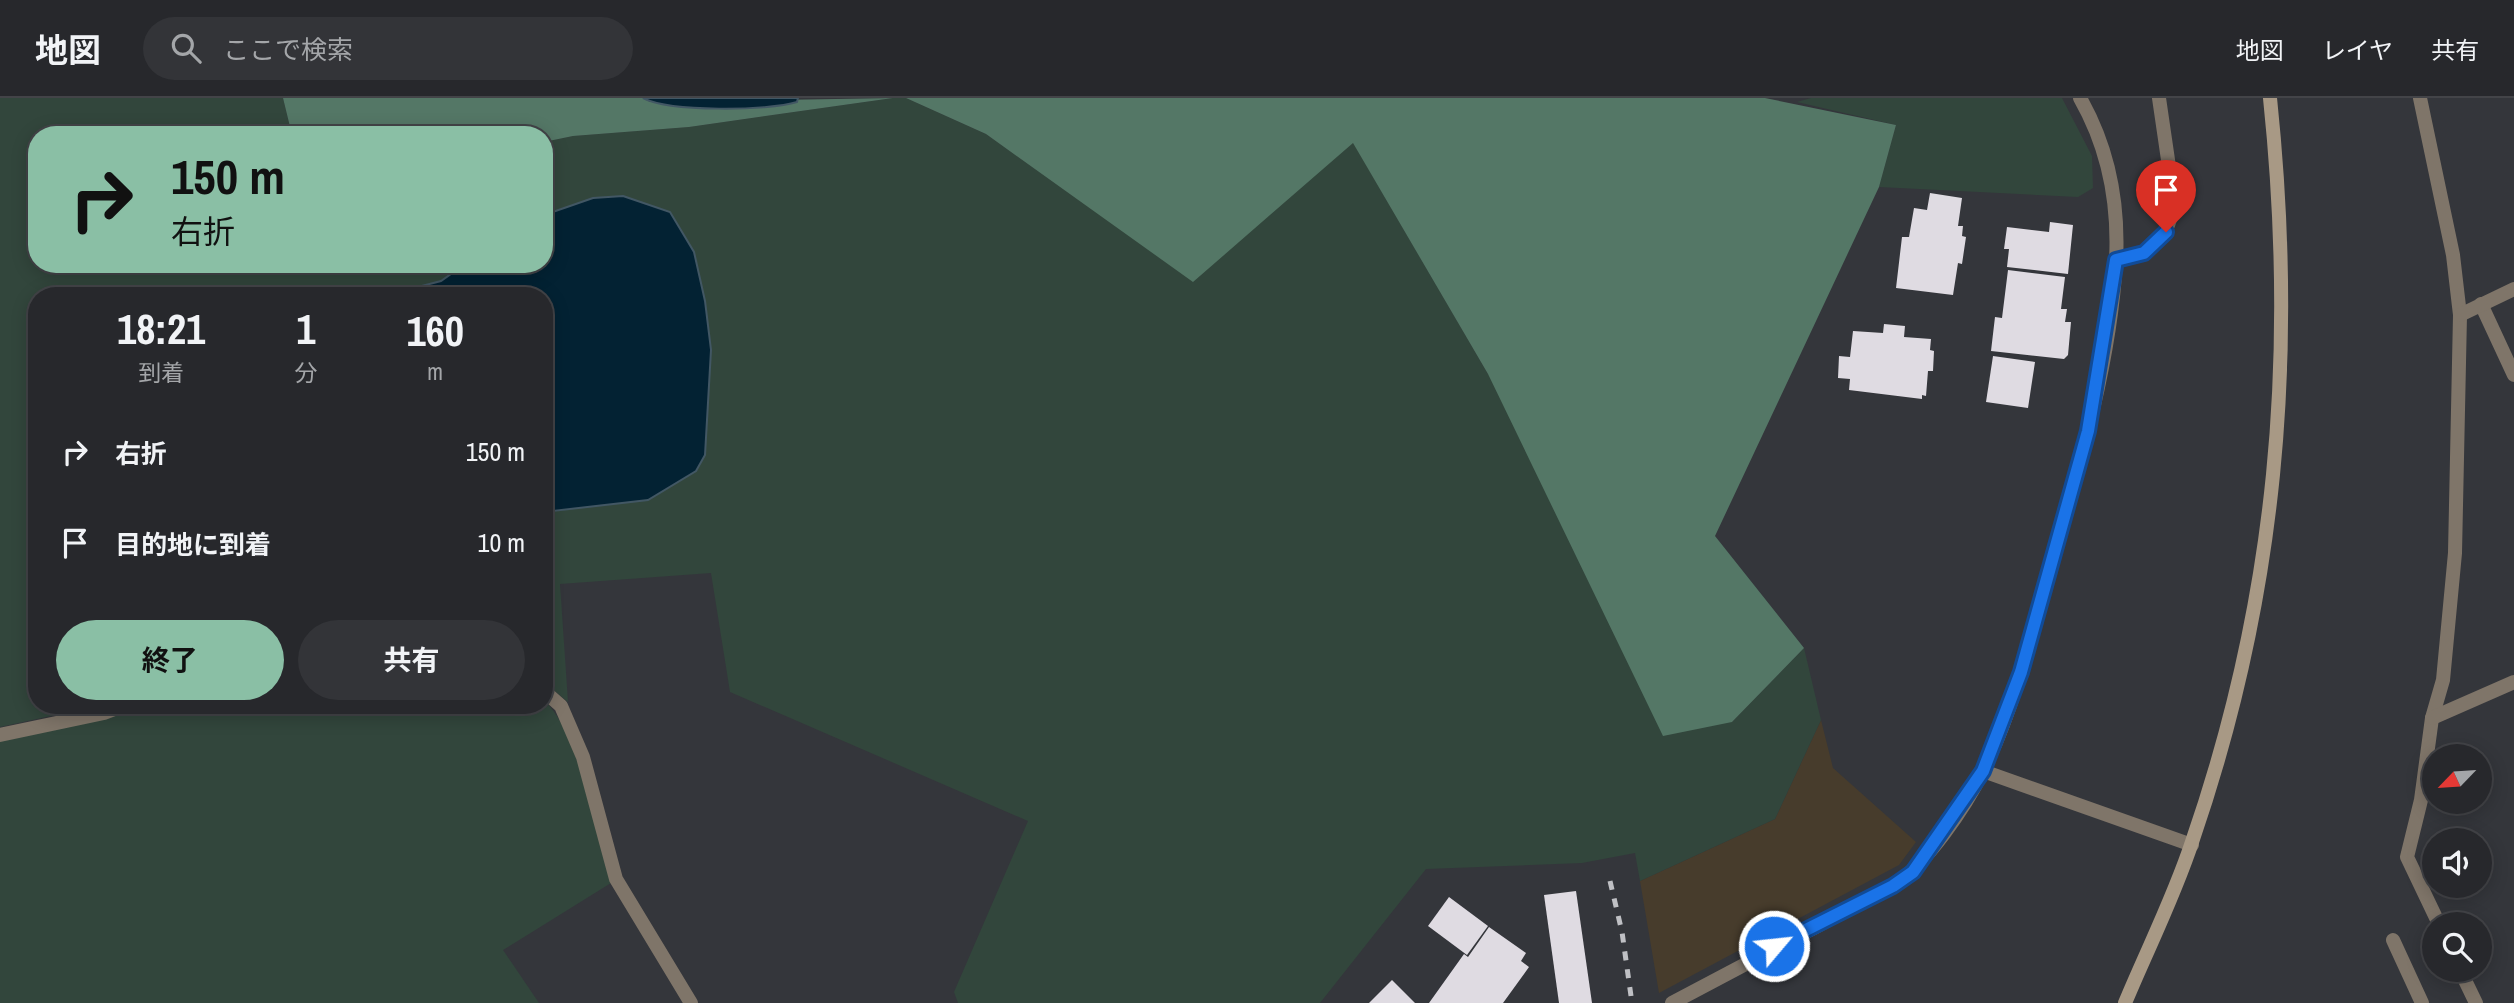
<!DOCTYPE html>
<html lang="ja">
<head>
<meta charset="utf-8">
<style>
	:root { --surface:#27282c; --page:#333438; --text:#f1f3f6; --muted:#a4a6a9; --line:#434448; --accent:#8abfa5 }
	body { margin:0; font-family:"Archivo Narrow","Noto Sans JP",sans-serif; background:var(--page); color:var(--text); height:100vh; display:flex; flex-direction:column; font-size:26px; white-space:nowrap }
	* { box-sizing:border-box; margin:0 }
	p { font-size:23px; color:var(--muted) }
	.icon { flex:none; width:38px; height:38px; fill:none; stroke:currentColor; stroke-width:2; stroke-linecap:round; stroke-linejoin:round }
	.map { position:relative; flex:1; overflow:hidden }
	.details { position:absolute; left:28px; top:189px; width:525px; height:427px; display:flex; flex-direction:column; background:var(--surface); border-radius:28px; box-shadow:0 4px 18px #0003,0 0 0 2px var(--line) }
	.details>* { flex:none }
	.guide { position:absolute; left:28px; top:28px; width:525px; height:147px; border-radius:28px; box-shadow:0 4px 18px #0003,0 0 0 2px var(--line); background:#8abfa5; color:#111; overflow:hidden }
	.needle { width:46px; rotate:245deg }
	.buttons { position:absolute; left:2422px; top:646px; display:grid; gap:14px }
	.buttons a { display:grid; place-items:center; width:70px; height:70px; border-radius:50%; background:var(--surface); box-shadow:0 4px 18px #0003,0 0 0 2px var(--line); font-size:35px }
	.pin { position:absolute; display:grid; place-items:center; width:60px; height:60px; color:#fff; margin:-72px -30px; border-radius:50% 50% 50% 0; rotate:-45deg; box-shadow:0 0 7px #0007 }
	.pin .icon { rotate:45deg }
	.me { position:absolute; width:77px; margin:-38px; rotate:62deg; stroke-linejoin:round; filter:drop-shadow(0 0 5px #0008) }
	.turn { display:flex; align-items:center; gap:24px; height:147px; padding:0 28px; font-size:32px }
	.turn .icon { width:91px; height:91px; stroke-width:2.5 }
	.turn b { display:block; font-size:49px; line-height:60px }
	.eta { display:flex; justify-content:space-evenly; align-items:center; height:119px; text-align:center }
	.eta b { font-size:42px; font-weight:700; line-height:49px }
	.action { display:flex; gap:14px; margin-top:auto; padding:14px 28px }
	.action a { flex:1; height:80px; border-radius:42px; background:var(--accent); color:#111; font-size:28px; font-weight:700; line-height:80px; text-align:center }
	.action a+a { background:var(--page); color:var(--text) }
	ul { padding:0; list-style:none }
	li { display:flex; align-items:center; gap:21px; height:91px; padding:0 28px }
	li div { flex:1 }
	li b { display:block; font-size:26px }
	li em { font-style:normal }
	header { display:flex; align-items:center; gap:42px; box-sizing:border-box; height:98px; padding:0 35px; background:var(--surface); border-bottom:2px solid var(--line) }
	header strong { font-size:33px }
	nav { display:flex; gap:38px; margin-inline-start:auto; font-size:24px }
	.search { width:490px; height:63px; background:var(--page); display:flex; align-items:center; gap:18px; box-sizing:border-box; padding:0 24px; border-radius:38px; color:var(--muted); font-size:26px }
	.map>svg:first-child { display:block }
</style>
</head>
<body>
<header>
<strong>地図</strong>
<div class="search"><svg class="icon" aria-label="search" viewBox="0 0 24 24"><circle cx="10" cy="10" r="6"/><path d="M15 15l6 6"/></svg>ここで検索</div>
<nav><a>地図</a><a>レイヤ</a><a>共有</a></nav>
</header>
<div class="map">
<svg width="2514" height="905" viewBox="0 0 2514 905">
	<rect width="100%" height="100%" fill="#34363b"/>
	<path fill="#473c2c" d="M1821,622l12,48 83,74 -17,23 -240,128 -19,-112 135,-62z"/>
	<g fill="#32463c">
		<path d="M0,0h283l9,37h-255v129h428l-24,17 -58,15h-346v409h64l-101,22z"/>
		<path d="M893,0h13l80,36 207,147 160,-139 135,232 244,348 72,-74 17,72 -46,99 -135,62 -5,-28 -53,10 -156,6 -106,134h-362l-4,-11 74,-171 -298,-129 -19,-119 -151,11 8,118 -24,-20v-170l104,-12 -55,-302 -49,17v-73l29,-6 116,-9z"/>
		<path d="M1811,0h251l30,58 1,32 -15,9 -199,-10 17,-62 -99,-23z"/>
		<path d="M544,603c33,26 55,138 67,182l-108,67 36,53h-539v-262l108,-23 34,-13h402z"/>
	</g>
	<g fill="#547766">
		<path d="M283,0h360l7,4 243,-4 -204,29 -116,9 -29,6v-7h-252z"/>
		<path d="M906,0h859l131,27 -17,62 -164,349 89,112 -72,74 -69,14 -175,-362 -135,-231 -160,139 -207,-148z"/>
	</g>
	<g fill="#032233" stroke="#425764" stroke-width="2">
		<path d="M643,0h155l-1,4c-29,9 -128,10 -154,-4z"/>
		<path d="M623,98l47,16 24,40 11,49 6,49 -6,105 -9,16 -48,29 -104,12v-216h-161l58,-15 24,-17h79v-49l49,-17z"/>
	</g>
	<g fill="#dfdbe2">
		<path d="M1930,95l32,5 -4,28h5l-1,10 4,1 -4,27 -4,-1 -5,32 -57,-7 6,-51h7l5,-29 13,2z"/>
		<path d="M2050,124l23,3 -5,49 -61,-7 2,-18h-5l3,-22 42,5z"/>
		<path d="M2008,172l57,7 -4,32h6l-2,13h6l-3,33 -4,4 -73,-8 4,-34 7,1z"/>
		<path d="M1884,226l21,2 -1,11 27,2 -1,11 4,1 -1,20h-5l-2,25 -4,-1v4l-73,-9 1,-11 -12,-1 1,-22 11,1 3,-26 30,2z"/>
		<path d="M1993,258l42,6 -7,46 -42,-6z"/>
		<path d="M1576,793l16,112h-33l-15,-108z"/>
		<path d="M1449,799l39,29 -21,29 -39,-29z"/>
		<path d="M1489,829l37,26 -5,8 8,6 -26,36h-74l35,-49 4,3z"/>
		<path d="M1392,882l23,23h-46z"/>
	</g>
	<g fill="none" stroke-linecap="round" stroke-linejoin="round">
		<g stroke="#7f7569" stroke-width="14">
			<path d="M2420,0l33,157 7,60 -5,238 -12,127 -11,38 -11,82 -14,57 32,67"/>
			<path d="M2481,206l33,71"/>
			<path d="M2460,217l54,-26"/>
			<path d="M2432,620l82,-36"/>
			<path d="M2393,842l29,63"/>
			<path d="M2460,872l16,33"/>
		</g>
		<g stroke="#7f7569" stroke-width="14">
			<path d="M2116,162c35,-4 54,-24 58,-59l-15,-103"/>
			<path d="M544,593l17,15 22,51 33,122 75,124"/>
			<path d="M0,637l104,-22 21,-8"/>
			<path d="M1983,673l209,74"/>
			<path d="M1672,905l221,-117c34,-23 72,-78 90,-115 31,-63 48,-134 66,-201 29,-100 61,-204 67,-309 3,-57 -8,-114 -36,-163"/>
		</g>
		<path stroke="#a89985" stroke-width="14" d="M2125,905c22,-53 49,-106 67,-161 85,-246 105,-486 78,-744"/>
		<path stroke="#bfc0c4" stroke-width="5" stroke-dasharray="9 9" stroke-linecap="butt" d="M1610,783l12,51 10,71"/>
	</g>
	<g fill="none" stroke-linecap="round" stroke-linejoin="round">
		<defs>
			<path id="route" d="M1774,848l119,-60 20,-14 70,-101 38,-99 67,-241 28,-171 28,-7 22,-21"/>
		</defs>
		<use href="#route" stroke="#114b97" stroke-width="18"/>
		<use href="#route" stroke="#1a73e8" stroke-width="12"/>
	</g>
</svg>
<div class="buttons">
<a><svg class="needle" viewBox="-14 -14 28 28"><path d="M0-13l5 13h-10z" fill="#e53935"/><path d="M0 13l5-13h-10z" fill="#a4a6a9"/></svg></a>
<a><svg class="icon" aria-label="sound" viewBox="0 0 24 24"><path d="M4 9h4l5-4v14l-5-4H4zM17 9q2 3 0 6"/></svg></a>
<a><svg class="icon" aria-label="search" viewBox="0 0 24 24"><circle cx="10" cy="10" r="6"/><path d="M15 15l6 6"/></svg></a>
</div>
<div class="pin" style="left:2166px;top:134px;background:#d93025"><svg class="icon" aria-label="arrive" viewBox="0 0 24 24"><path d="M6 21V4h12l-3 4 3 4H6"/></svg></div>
<svg class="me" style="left:1774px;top:848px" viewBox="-20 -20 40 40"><circle r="17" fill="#1a73e8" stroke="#fff" stroke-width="3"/><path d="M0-11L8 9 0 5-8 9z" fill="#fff"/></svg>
<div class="guide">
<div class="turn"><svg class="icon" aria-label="right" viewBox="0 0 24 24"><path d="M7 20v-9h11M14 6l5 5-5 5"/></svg><div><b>150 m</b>右折</div></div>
</div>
<section class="details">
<div class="eta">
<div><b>18:21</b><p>到着</p></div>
<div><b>1</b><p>分</p></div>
<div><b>160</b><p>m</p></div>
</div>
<ul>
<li><svg class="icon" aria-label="right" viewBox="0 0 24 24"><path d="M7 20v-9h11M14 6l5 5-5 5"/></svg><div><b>右折</b></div><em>150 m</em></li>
<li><svg class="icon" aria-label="arrive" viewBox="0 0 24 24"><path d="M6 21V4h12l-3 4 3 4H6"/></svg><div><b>目的地に到着</b></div><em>10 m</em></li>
</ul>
<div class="action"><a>終了</a><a>共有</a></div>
</section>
</div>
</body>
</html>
